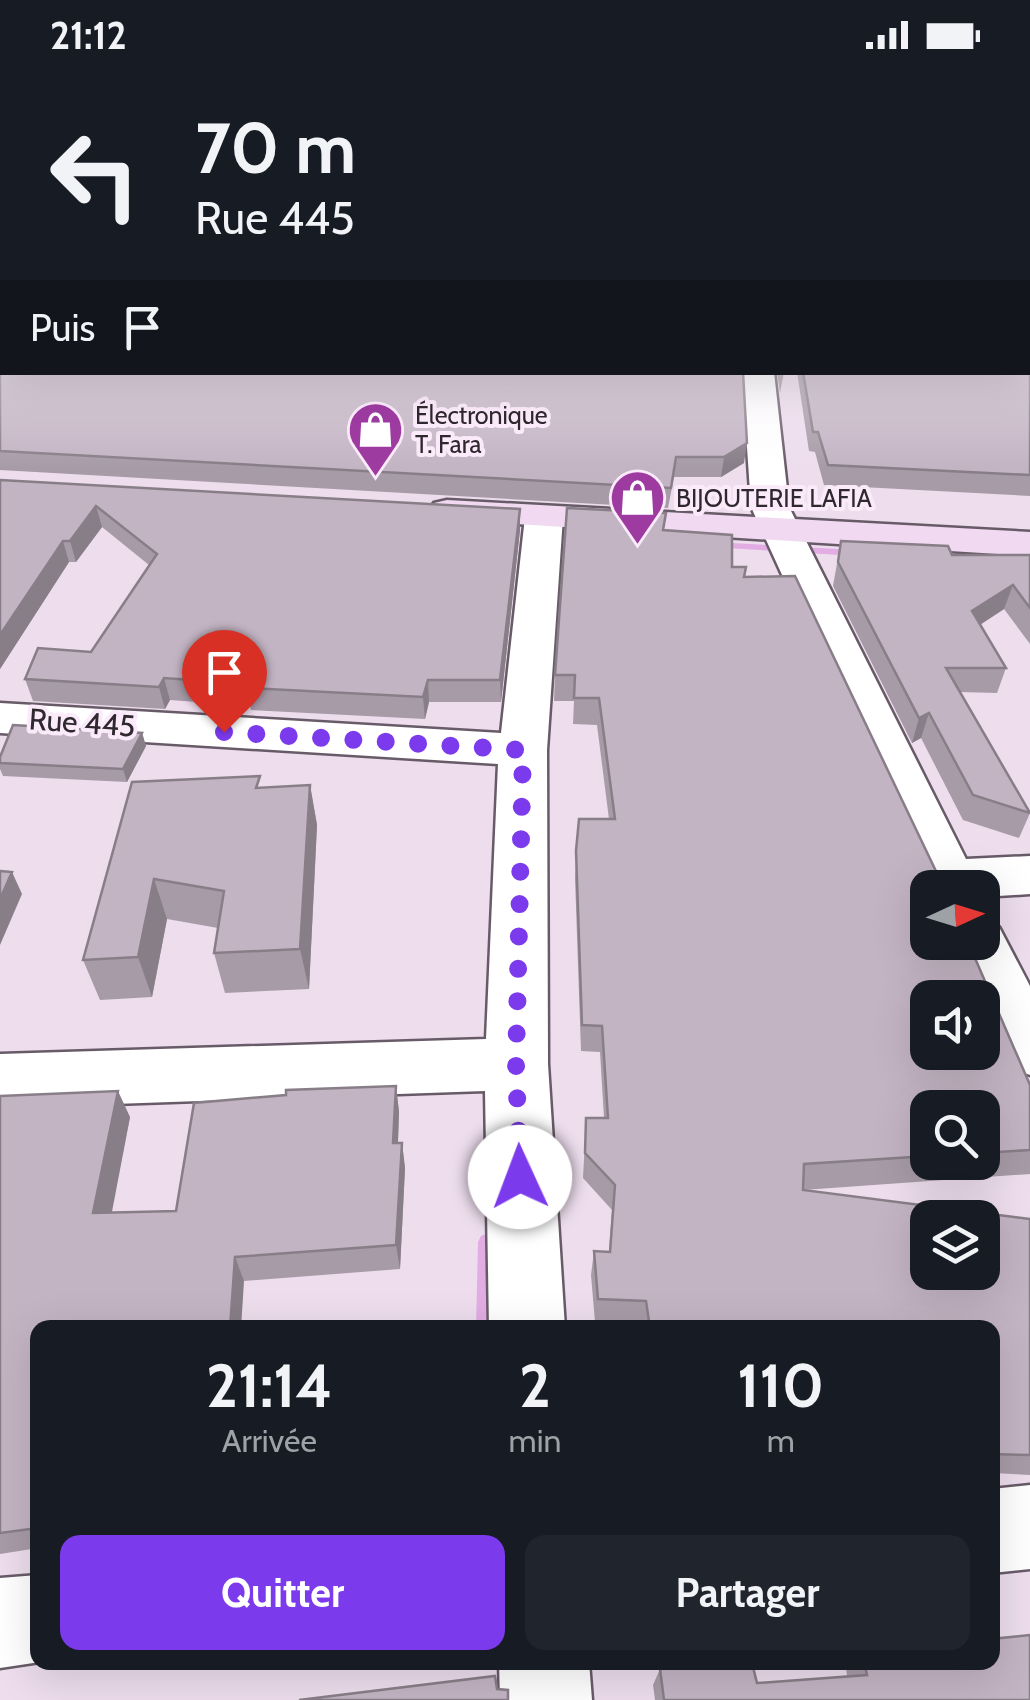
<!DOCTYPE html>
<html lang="fr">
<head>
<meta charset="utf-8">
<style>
	:root { --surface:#171b24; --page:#20242c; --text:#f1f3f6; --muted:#9ea1a6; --accent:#7c3aed }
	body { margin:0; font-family:Cabin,sans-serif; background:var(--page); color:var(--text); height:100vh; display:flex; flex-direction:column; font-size:38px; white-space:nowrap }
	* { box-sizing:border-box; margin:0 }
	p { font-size:32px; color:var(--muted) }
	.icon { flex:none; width:55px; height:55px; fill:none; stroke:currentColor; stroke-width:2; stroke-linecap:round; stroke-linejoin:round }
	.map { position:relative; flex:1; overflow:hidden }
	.details { position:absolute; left:30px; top:1250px; width:970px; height:350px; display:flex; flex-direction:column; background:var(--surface); border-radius:20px; box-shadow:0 10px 40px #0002 }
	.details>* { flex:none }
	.banner { position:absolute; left:0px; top:0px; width:1030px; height:305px; box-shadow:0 10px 40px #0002; background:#171b24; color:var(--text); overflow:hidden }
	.needle { width:65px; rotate:86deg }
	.buttons { position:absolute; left:910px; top:800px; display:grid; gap:20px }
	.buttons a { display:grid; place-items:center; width:90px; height:90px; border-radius:20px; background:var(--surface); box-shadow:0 10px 40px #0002; font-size:50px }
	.pin { position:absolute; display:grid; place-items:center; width:85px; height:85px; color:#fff; margin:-102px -42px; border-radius:50% 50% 50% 0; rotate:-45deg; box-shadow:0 0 10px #0007 }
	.pin .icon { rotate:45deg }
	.me { position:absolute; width:110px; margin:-55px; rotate:358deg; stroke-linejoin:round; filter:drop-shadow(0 0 8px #0008) }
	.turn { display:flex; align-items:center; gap:35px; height:210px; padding:0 30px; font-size:45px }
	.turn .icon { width:130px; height:130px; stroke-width:2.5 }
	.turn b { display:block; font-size:70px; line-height:85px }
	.then { display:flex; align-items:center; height:95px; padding:0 30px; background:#0003; gap:20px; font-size:38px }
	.eta { display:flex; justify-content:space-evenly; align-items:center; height:170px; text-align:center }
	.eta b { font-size:60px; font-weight:800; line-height:70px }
	.button { display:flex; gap:20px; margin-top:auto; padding:20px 30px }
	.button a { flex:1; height:115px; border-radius:20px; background:var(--accent); color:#fff; font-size:40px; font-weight:800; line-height:115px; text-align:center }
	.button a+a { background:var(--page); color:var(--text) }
	.status { display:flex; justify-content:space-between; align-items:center; height:70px; padding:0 50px; background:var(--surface); direction:ltr }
	.status svg { height:28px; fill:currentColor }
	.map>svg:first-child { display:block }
</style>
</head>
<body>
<div class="status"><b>21:12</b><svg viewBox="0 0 49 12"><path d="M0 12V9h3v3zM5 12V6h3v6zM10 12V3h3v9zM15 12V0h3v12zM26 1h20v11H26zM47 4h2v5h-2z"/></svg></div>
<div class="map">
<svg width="1030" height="1630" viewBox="0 0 1030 1630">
	<rect width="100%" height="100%" fill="#eddded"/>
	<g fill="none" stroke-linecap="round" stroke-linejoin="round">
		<g fill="#e2ade3" fill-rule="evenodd">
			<path d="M714,472l142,8 5,3 -5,3 -146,-9 -1,-2z"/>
			<path d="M488,1163l7,3 3,6 -2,86h-20l2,-86 3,-6z"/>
		</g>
		<defs>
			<g id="minor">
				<path d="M742,302h32l15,135 177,352 64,-3v38l-48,3v-9h-54v4l-3,-4 -174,-381z"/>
				<path d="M544,436l13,3 6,8 -16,233 1,314 17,264h-76l-4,-237 -485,17v-54l486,-15 12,-275 -498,-31v-30l501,30 24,-216 6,-8z"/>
				<path d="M982,851l17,6 31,59v89l-22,-8 -26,-54v-15h-7l-25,-56h32z"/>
				<path d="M1030,1415v84l-38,4v-84z"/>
				<path d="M38,1505l2,87 -40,6v-90z"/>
				<path d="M499,1592h90l3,38h-92z"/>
			</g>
			<path id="secondary" d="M447,430l583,32v24l-596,-37 -6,-8 6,-8z"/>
			<path id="primary" d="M2,175v18l-2,1v-18z"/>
		</defs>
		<use href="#minor" stroke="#685b68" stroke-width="5"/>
		<use href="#secondary" stroke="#685b68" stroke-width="5"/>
		<use href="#primary" stroke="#fff" stroke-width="5"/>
		<use href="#minor" fill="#fff" fill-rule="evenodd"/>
		<use href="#secondary" fill="#f1daf1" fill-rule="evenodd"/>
		<use href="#primary" fill="#e2b5e3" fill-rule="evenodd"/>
	</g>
	<g fill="#a89ba8" fill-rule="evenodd">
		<path d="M1028,170h2v125l-2,-1z"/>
		<path d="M0,204l743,98 1,91 -23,14h-47l-6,31 -668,-38z"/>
		<path d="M1030,300v126l-206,-11 -9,-33 -6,-1 -12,-79h231z"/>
		<path d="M777,302h7l-4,21z"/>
		<path d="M0,410l520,29v21l-19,172h-72l-4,17 -174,-9 -1,-4 -80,-6 -5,9 -132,-8 -8,-22 66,-27 58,-87 -47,-38 -26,35h-7l-69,107z"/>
		<path d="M664,460l68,37 13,10 285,508v89l-227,16 227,29v256l-38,-2v-145h-349l-1,-5 -47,-1 -4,-47 3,-24 15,1 3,-42 -29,-32 3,-60h18l-4,-66 -19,-1 -6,-173 4,-59h30l-12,-94 -24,-1 1,-23h-20l1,-26zM928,1038h54v54h-54z"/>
		<path d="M841,471l111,14h78v89l-26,-35 -24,16 26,43 -9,25 -37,-1 70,121 -11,25 -56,-18 -42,-82 -9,5 -79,-157z"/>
		<path d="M142,663l4,13 -19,36 -124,-6 -3,-7v-12z"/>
		<path d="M132,712l131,6 47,-3 7,40 -8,164 -84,4 -11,-40 4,-25 -51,-9 -15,78 -52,3 -17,-40z"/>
		<path d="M396,1016l3,26 -1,31h4l3,25 -5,101 -156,12 -206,47v220l-38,6v-458l130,21 -19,96 65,-2z"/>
		<path d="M851,1592h141l38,38h-375l-2,-15 7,-16 97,14 90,-7 -1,-8z"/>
	</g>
	<g fill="#887e88">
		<path d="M747,373l-3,20 -23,14 3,-20z"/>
		<path d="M96,436l6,21 -26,35 -6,-21z"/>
		<path d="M520,439v21l-19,172 -1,-22z"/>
		<path d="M63,471l6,21 -69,107v-34z"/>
		<path d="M1013,515l-9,24 -40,26 8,-24z"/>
		<path d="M164,608l6,22 -5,9 -6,-22z"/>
		<path d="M428,610l1,22 -4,17 -2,-22z"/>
		<path d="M929,643l-8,25 -9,5 7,-25z"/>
		<path d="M142,663l4,13 -19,36 -4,-13z"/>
		<path d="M310,715l7,40 -8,164 -9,-40z"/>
		<path d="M12,802l10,22 -22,51v-46z"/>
		<path d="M154,809l13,40 -15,78 -14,-40z"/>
		<path d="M396,1016l3,26 -2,56 -4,-25z"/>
		<path d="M118,1021l12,26 -23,121 -14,-25z"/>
		<path d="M402,1073l3,25 -5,101 -4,-24z"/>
		<path d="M235,1187l9,24 -3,47h-11z"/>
	</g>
	<g fill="#c3b4c3" stroke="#887e88" stroke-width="2.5" fill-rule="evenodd">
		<rect x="1028" y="170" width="2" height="110"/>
		<path d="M2,202v100h741l4,71 -23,14h-48l-5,31 -671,-37v-177z"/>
		<path d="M1028,300h2v105l-202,-10 -10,-33h-5l-10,-60h225z"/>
		<path d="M0,410l520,29 -20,171h-72l-5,17 -176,-9 1,-4 -84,-6 -5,9 -134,-8 13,-31 53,4 66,-98 -61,-48 -26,35h-7l-63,94z"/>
		<path d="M567,438l99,5 -3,17 69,5v32h14l-2,10 51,-1 149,312h-16v54h40l62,143v65l-48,3v-45h-54v48l-124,8 -1,26 227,29v236l-38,-1v-126h-342l-4,-27 -48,-2 -4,-48 16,1 5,-67 -30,-32 1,-35h22l-6,-92 -20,-1 -6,-174 3,-32h36l-16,-121h-25l1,-23h-20zM928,928h54v54h-54zM928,1148h54v54h-54z"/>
		<path d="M841,471l107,5 4,9h78v53l-17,-23 -41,26 34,57h-60l84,145 -57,-18 -44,-82 -10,5 -81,-156z"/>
		<path d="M13,655l129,8 -19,36 -123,-6v-6z"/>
		<path d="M260,706l-4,12 54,-3 -10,164 -86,4 10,-62 -70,-12 -16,78 -55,3 49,-178z"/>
		<path d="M0,801l12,1 -12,27z"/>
		<path d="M396,1016l-3,57h9l-6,102 -161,12 -5,71h-192v200l-38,5v-437l118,-5 -25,122 83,-2 18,-108 92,-8v-5z"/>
		<path d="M1030,1565v65h-366l-4,-31 92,-6 5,20 110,-8 -3,-13h128v-23z"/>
		<path d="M495,1606l2,13 11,1v10h-209z"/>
	</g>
	<linearGradient id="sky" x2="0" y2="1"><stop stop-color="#a5b1e6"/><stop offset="0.43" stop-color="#f7f0f7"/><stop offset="1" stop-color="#f7f0f7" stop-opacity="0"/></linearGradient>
	<rect width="1030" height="398" fill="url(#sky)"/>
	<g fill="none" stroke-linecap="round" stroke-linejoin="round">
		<path stroke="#7c3aed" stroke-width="18" stroke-dasharray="0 32.4" d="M224,662l299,18 -7,314 4,113"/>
	</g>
	<defs>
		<symbol id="shop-pin" viewBox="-11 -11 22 30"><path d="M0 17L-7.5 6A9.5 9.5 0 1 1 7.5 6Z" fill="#9d3ba1" stroke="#faeafa"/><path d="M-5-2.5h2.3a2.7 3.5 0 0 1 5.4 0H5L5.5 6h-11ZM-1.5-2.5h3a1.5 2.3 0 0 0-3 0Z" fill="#fff"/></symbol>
	</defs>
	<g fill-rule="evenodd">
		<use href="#shop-pin" x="344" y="328" width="63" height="86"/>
		<use href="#shop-pin" x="606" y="396" width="63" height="86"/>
	</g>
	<g text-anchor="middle" stroke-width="8" stroke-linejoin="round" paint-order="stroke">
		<g font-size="25" fill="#2f292f" stroke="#faeafa" text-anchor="start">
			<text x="415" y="354">Électronique<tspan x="415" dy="29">T. Fara</tspan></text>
			<text x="676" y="437">BIJOUTERIE LAFIA</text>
		</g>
		<g font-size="30" fill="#2f292f" stroke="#faeafa">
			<text transform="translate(82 653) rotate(4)" y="10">Rue 445</text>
		</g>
	</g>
</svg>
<div class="buttons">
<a><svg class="needle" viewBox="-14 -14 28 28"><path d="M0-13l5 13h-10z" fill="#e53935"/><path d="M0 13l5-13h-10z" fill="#9ea1a6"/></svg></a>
<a><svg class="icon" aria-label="sound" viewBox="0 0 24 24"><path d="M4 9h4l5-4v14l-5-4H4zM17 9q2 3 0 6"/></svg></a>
<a><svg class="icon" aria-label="search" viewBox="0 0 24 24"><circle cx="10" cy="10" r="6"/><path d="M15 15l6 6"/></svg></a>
<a><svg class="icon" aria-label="layers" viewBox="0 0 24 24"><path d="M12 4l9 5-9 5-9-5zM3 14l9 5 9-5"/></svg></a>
</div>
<div class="pin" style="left:224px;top:662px;background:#d93025"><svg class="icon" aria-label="arrive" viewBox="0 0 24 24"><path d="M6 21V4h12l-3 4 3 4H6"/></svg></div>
<svg class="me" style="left:520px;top:1107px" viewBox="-20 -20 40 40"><circle r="19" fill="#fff"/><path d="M0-13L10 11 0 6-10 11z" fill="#7c3aed"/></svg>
<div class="banner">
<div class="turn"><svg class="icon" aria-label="left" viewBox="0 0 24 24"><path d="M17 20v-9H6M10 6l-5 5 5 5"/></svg><div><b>70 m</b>Rue 445</div></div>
<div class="then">Puis<svg class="icon" aria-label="arrive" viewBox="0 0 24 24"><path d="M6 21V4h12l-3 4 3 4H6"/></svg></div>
</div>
<section class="details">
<div class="eta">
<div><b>21:14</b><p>Arrivée</p></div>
<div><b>2</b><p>min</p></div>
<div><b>110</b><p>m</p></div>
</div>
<div class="button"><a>Quitter</a><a>Partager</a></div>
</section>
</div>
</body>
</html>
